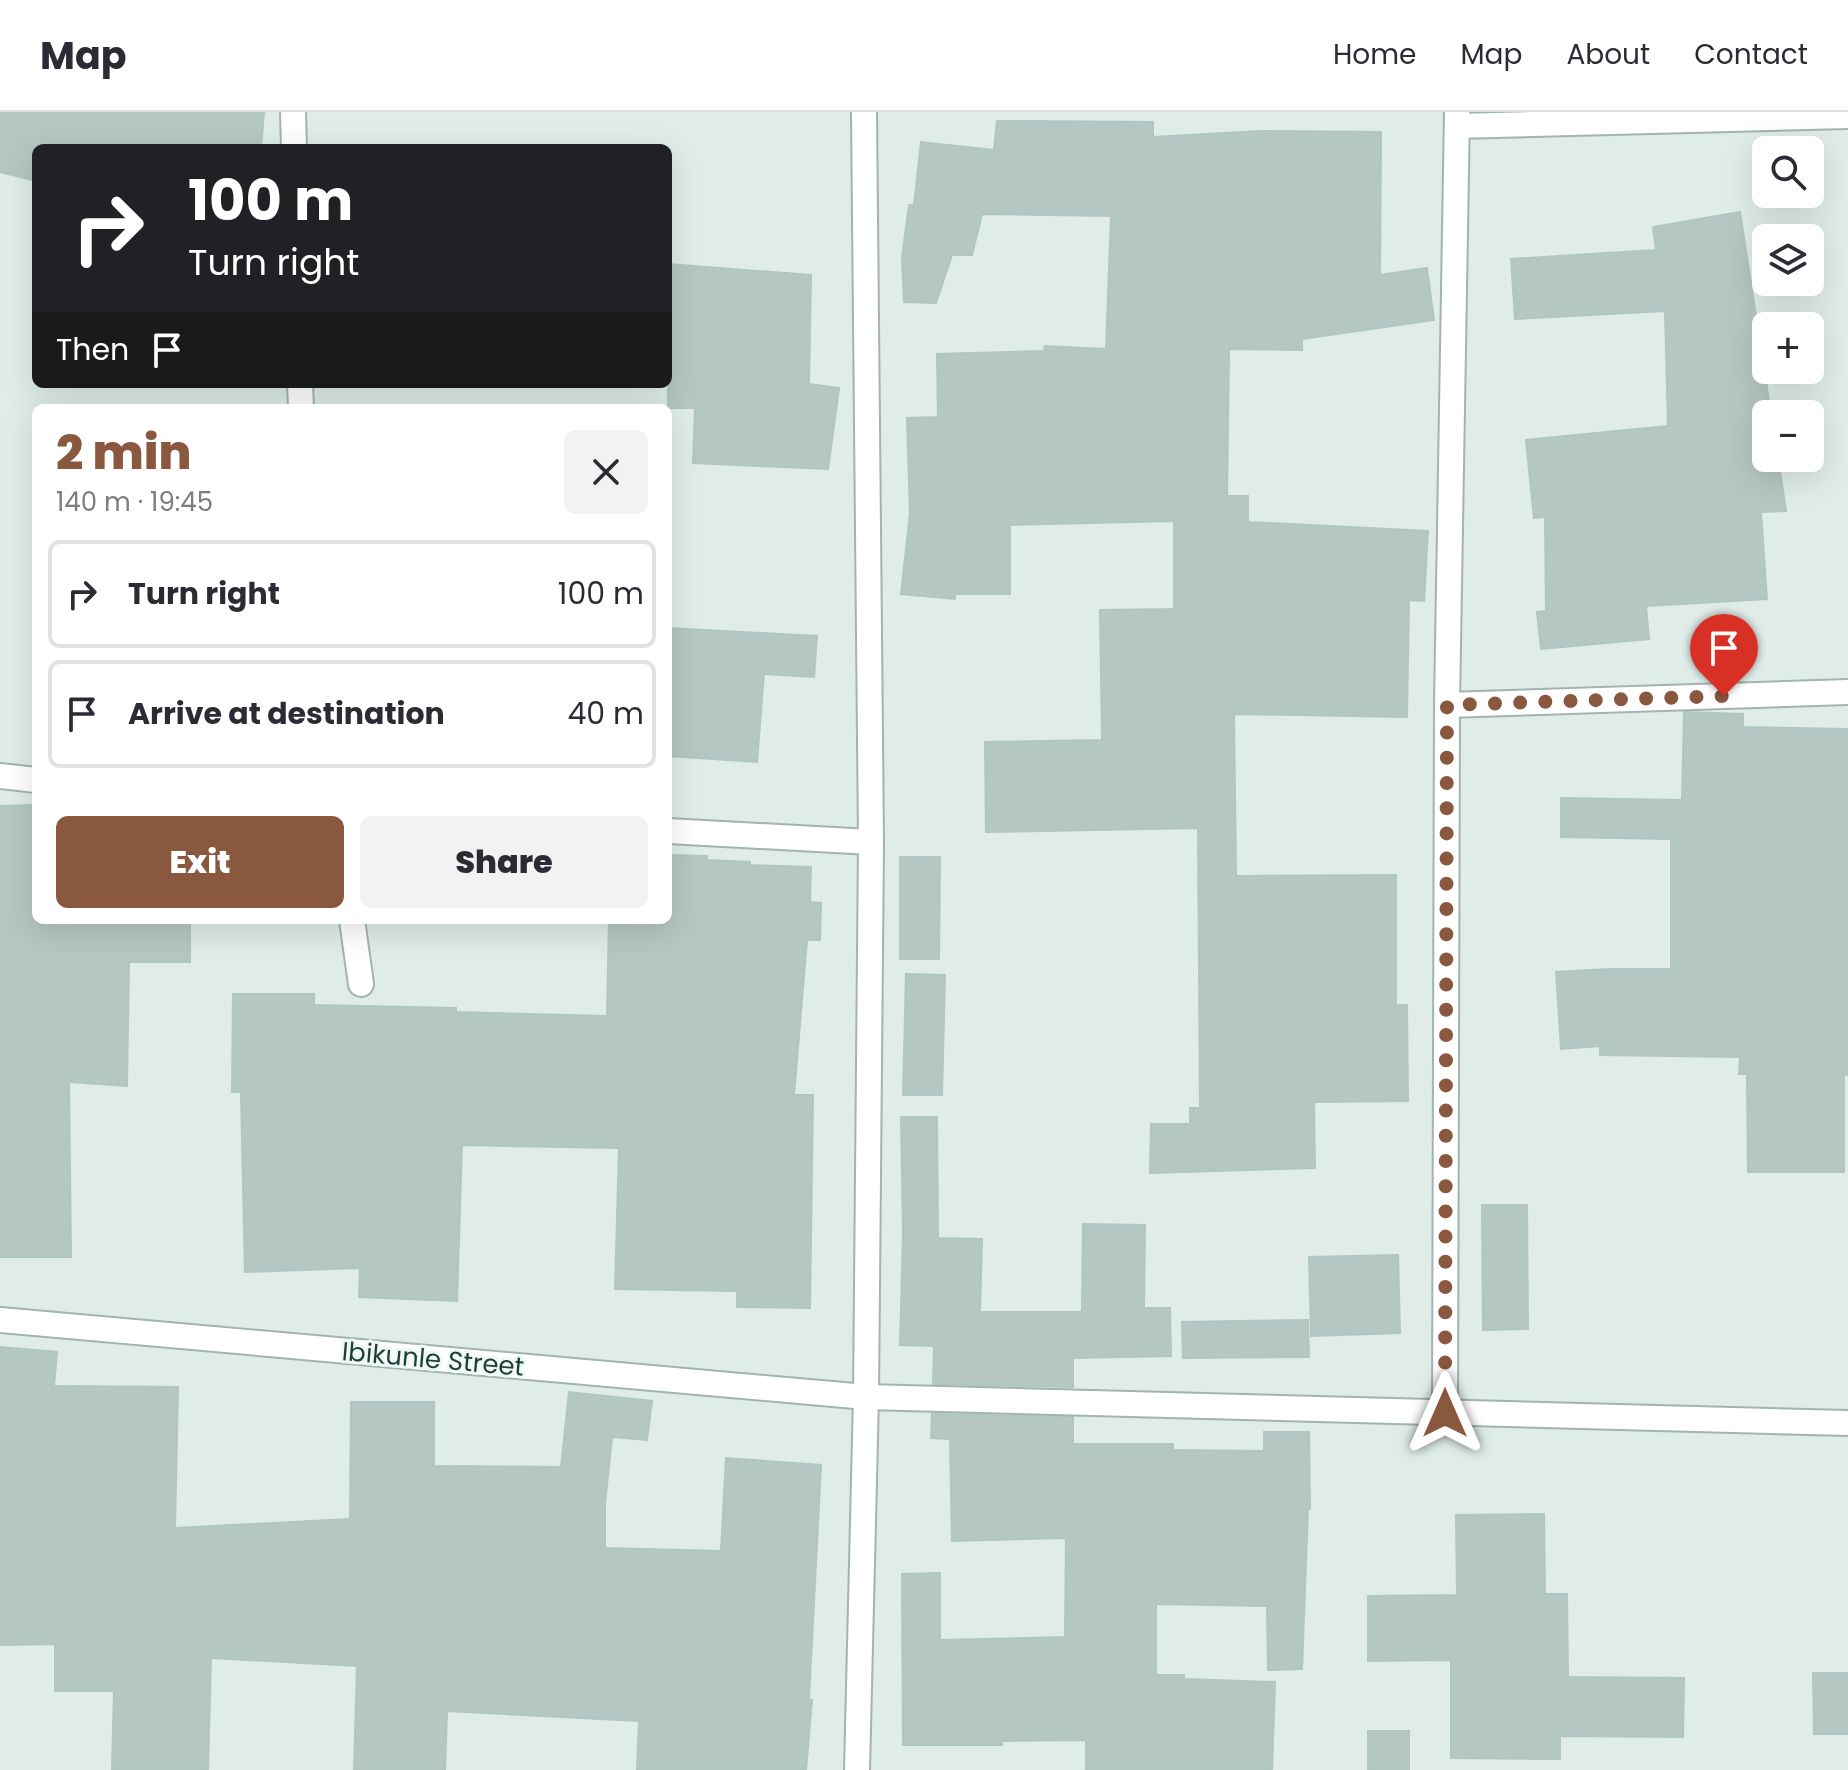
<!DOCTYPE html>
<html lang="en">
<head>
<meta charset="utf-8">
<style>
	:root { --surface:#fff; --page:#f2f2f3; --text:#2b2b33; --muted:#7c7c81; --line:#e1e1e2; --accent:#8a583e }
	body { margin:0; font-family:Poppins,sans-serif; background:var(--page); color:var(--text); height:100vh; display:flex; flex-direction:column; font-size:30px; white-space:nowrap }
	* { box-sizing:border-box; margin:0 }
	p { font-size:26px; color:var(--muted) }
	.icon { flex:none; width:44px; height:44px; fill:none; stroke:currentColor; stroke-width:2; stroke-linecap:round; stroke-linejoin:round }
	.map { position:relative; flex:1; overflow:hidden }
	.sheet { position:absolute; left:32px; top:292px; width:640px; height:520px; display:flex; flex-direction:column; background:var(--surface); border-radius:12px; box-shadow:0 8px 32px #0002 }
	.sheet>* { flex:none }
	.guide { position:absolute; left:32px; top:32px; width:640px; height:244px; border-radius:12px; box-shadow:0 8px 32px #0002; background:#202124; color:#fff; overflow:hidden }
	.buttons { position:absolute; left:1752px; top:24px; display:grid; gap:16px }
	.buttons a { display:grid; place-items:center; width:72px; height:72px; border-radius:12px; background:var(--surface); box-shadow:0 8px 32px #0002; font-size:40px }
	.pin { position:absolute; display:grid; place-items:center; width:68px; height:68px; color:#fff; margin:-82px -34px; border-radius:50% 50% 50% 0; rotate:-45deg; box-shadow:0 0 8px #0007 }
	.pin .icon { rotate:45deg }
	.me { position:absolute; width:88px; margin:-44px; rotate:0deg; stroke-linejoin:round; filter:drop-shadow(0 0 6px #0008) }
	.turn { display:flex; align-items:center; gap:28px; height:168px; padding:0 24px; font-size:36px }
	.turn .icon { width:104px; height:104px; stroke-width:2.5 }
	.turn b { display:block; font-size:56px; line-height:68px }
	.then { display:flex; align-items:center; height:76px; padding:0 24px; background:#0003; gap:16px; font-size:30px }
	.round { display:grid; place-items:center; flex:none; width:84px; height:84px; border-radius:12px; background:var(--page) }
	.summary { display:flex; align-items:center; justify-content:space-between; height:136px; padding:0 24px }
	h1 { font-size:48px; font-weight:800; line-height:60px; color:var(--accent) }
	.action { display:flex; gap:16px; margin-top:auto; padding:16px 24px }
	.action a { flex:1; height:92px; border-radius:12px; background:var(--accent); color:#fff; font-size:32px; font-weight:800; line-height:92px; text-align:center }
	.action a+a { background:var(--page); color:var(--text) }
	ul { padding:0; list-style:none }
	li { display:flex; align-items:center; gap:24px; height:108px; margin:0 16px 12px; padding:0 8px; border:4px solid var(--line); border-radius:12px }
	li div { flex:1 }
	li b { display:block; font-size:30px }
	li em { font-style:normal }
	header { display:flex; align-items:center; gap:48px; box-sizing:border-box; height:112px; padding:0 40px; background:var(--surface); border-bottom:2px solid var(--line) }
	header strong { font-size:38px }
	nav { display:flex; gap:44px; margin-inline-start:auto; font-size:28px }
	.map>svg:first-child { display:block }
</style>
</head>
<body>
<header>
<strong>Map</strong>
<nav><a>Home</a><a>Map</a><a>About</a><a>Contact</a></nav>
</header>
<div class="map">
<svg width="1848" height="1658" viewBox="0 0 1848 1658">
	<rect width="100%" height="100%" fill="#dfece8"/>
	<g fill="#b5c7c2" stroke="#b1c6c0" stroke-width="2">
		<path d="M0,0h264l-3,36h-225v33l-36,-9z"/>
		<path d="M997,9l156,1v15l107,-6 121,1 -1,143 47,-7 7,52 -132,19v11l-73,-1 -2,147h21v26l180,9 -4,70 -15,-1 -2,117 -173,-3 2,162 160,-1v130h11l1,96 -94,1 1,66 -165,5 1,-49h39v-16h10l-2,-280 -212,4 -1,-90 117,-2 -2,-130 74,-1v-88l-164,4v69h-55v5l-54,-5 9,-81 -3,-95 31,-1 -1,-63 107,-3 1,-5 61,3 5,-133 -129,-2 -10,41h-20l-16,48 -32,-1 -2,-44 7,-53h5l7,-63 73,8z"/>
		<path d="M1740,100l31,202h-5v44h12l8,53 -25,1 6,87 -121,7 3,33 -108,10 -4,-37 9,-1 -1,-94 -11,1 -8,-78 142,-14 -3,-115 -150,8 -4,-60 145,-9 -3,-23z"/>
		<path d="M668,152l143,11 -2,109 30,4 -11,81 -135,-6 2,-55h-27z"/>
		<path d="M668,516l149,8 -3,41 -50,-3 -7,88 -89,-6z"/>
		<path d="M1684,600l59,2v13l105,2v346h-4v97h-96l-1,-98h-8l1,-17 -140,-2v-9l-39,3 -5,-77 54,-3h61v-130l-110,-2v-39l121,2z"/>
		<path d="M36,693v115h154v42h-61l-2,124 -58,-4 2,175h-71v-451z"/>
		<path d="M668,743l39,1v4l43,2v3l61,2 -1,35 11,1 -1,37h-13l-13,155h19l-3,213 -73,-1v-16l-122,-2 4,-141 -157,-3 -5,156 -98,-4 1,-29 -115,4 -4,-180h-9l1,-98h81v11l142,3v4l151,4 2,-96h59z"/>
		<path d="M900,745h40l-1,102h-39z"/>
		<path d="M906,862l39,1 -3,120h-39z"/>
		<path d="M901,1005h36l1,121 44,1 -2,73h102l1,-88 62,1 -1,83h26l1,48 -98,2v29l-140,-3 1,-38 -34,-1 3,-113z"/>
		<path d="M1482,1093h45l1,124 -45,1z"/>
		<path d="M1398,1143l2,78 -89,3 -2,-79z"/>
		<path d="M1308,1208l1,37 -126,1 -1,-36z"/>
		<path d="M0,1235l57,5 -3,34 124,1 -3,141 175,-9 1,-117h83v64l127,1 8,-75 83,9 -5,39 -35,-3 -7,67v44l116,3 5,-93 95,7 -12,234 3,1 -6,70h-169l2,-49 -192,-10 -2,59h-91l3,-104 -146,-8 -3,112h-96l2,-79h-59v-47l-55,1z"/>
		<path d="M932,1302l141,3v27h100v6l91,1v-19h45l1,77h-2l-6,160 -34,1 -1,-64 -111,-2v71h28v4l91,3 -3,88h-186v-30l-84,1v4h-99l-1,-171 38,-1v67l125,-3 1,-99 -114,3 -2,-102 -19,-1z"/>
		<path d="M1544,1402l1,80h22l1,83 116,1 -1,59 -123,-1v23l-109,-1v-98l-83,1v-65l89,-1 -1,-80z"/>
		<path d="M1813,1561h35v61h-34z"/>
		<rect x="1368" y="1619" width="41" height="39"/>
	</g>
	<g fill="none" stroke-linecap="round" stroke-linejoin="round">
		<defs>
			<path id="service" d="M352,808l9,64"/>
			<g id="minor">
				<path d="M293,0l1,36"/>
				<path d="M1457,14l391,-10"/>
				<path d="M300,272l1,24"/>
				<path d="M1447,593l401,-13"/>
				<path d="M0,664l36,4"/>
				<path d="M668,719l203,11"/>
				<path d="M0,1208l866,77 982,26"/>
				<path d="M1445,1301l2,-708 10,-593"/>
				<path d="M857,1658l9,-373 5,-555 -7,-730"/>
			</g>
		</defs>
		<use href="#service" stroke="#a2b4b0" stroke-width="28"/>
		<use href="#minor" stroke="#a2b4b0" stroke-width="28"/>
		<use href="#service" stroke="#fff" stroke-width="24"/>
		<use href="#minor" stroke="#fff" stroke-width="24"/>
	</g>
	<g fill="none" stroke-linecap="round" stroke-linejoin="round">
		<path stroke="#8a583e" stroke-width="14" stroke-dasharray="0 25.2" d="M1445,1301l2,-708 277,-9"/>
	</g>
	<g text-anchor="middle" stroke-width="6" stroke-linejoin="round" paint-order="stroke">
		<g font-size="26" fill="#1f3e3a" stroke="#f0f8f5">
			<text transform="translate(433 1247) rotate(5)" y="9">Ibikunle Street</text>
		</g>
	</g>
</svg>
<div class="buttons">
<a><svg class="icon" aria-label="search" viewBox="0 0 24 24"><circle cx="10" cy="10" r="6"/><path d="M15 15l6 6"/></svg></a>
<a><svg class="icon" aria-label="layers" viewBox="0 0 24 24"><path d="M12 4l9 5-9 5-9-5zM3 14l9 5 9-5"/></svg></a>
<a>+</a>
<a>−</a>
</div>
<div class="pin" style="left:1724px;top:584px;background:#d93025"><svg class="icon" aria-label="arrive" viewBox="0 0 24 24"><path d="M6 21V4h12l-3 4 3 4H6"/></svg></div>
<svg class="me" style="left:1445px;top:1301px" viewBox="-20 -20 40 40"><path d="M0-17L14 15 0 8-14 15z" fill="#8a583e" stroke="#fff" stroke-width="4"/></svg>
<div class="guide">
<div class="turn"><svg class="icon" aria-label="right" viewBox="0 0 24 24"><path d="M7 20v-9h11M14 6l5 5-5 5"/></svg><div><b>100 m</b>Turn right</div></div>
<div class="then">Then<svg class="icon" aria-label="arrive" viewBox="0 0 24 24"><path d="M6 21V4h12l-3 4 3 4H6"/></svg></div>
</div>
<section class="sheet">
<div class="summary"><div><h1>2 min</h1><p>140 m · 19:45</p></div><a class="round"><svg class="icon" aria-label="close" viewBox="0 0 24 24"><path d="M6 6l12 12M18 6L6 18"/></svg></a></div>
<ul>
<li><svg class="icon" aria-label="right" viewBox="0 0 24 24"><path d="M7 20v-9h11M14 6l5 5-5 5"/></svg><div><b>Turn right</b></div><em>100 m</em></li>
<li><svg class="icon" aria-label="arrive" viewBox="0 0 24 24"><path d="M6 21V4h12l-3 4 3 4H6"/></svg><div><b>Arrive at destination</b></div><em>40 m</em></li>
</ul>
<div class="action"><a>Exit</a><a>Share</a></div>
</section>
</div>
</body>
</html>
